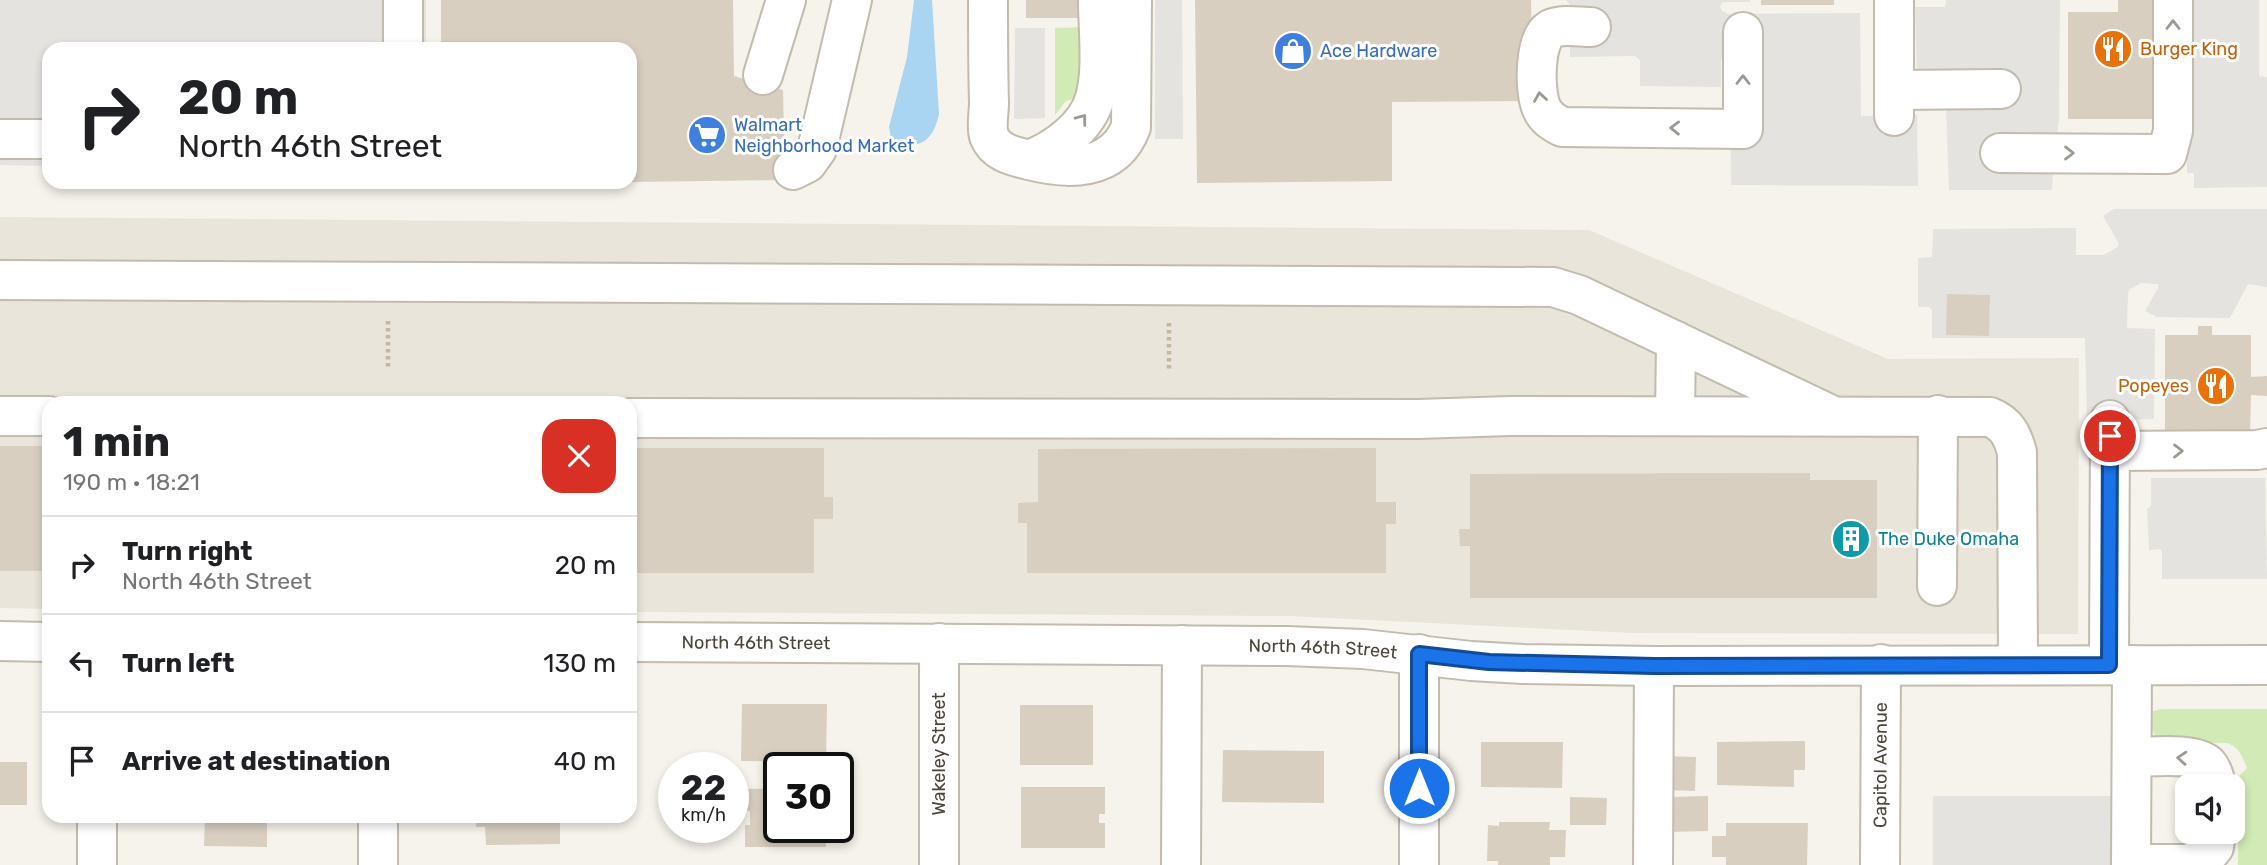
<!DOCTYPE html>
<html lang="en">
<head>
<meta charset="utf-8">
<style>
	:root { --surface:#fff; --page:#f2f2f2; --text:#202124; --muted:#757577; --line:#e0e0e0 }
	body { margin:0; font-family:Rubik,sans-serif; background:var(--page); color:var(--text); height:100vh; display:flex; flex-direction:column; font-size:26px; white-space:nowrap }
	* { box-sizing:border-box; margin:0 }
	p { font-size:23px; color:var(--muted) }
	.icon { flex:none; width:38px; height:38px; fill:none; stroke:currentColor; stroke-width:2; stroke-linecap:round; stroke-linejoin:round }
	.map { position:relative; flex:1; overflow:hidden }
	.panel { position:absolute; left:42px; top:396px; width:595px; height:427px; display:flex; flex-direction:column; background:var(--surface); border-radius:21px; box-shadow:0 4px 10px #0003 }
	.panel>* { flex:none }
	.banner { position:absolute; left:42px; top:42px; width:595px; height:147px; border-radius:21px; box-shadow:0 4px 10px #0003; background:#fff; color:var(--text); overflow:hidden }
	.controls { position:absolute; left:2175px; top:774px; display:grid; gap:14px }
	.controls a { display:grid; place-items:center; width:70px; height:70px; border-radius:14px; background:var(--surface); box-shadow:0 4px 10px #0003; font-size:35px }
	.speed { position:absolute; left:658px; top:752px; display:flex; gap:14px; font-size:35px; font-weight:700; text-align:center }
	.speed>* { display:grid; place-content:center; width:91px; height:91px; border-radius:50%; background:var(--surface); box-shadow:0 4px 10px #0003; line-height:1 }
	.speed small { font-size:18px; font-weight:400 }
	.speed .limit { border:4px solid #111; border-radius:10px; background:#fff; color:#111 }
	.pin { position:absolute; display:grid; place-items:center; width:60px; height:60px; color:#fff; margin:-30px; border:4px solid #fff; border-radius:50%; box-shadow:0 2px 7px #0007 }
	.me { position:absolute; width:77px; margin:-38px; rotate:0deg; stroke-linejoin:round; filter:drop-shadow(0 0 5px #0008) }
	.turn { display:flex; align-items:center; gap:24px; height:147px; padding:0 21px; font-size:32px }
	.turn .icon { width:91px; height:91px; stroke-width:2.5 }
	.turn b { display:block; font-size:49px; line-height:60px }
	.round { display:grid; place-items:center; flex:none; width:74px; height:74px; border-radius:21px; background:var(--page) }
	.summary { display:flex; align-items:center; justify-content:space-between; height:119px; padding:0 21px }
	h1 { font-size:42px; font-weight:700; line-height:52px }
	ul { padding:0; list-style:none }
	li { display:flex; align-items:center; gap:21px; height:98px; padding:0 21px; border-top:2px solid var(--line) }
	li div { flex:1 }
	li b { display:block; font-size:26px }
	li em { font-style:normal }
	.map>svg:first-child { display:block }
</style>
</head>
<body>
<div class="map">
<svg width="2267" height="865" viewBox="0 0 2267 865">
	<rect width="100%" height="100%" fill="#f6f3ec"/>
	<path fill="#eae5da" d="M0,217l1589,13 299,129 191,-1 -1,276 -446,-1 -343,-17 -659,-4v-210h-581v207l-49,-1z"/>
	<g fill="#d2eab5">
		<path d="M1087,27l-10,71 -11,3 -11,14v-87z"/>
		<path d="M2162,709h105v156h-29l1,-89 8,-8c-5,-12 -8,-21 -20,-25h-57l-12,-3c-7,-9 -7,-18 -5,-29z"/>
	</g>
	<g fill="#e5e3e0">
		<path d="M0,0h426v49h-377v117l-49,-1z"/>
		<path d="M1155,0h27l1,139h-28z"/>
		<path d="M1566,0h184v2h-27l-3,4 2,5 6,3 132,-1 1,103 56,-1 1,71 -187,-1 -1,-125 -6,-3 -3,3v27l-81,-1v-26l-5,-4 -65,1v-52z"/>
		<path d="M1946,0h114l-1,119 -6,48 -1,23h-103l-3,-81h-28l-3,-102h30z"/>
		<path d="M2161,0h98v76l8,1v110l-73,1v-15h-7v-151z"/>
		<path d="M1015,28h30v90l-31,1z"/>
		<path d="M2114,209h153v78l-19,-3 -18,34 -73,-1 -12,-6 13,-23v-4l-17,-1 -11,6 -2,4 -1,35 28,1 -1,90 -67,2 -2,-83h-153v-28l-3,-3h-11v-49l14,-1 1,-28 143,-1v27h27l15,-8v-5l-15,-26z"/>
		<path d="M2151,478h114l2,101h-105v-27l-2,-3 -11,1 -2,-41 4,-3z"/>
		<rect x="1933" y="796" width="178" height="69"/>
	</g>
	<path fill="#a9d4f2" d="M914,0h18l7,114c-6,28 -20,36 -47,29l-3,-16 18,-70z"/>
	<g fill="#d8cfc1">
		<path d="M441,0h292l1,76 49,14 2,90 -155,2v-133h-189z"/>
		<path d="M1026,0h53l1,18h-54z"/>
		<path d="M1195,0h336l2,101 -141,1v79l-195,2z"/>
		<rect x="1761" y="0" width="73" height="5"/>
		<path d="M2118,0h40l-1,119h-89v-107h50z"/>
		<path d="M1947,294l43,1 -1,41 -43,-1z"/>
		<path d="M2198,326h14v9h39v42l16,-1v20l-16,-1 -1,41 -85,1v-102h33z"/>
		<rect x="0" y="446" width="49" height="125"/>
		<path d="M630,448h194v49h9v22h-19v54h-184z"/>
		<path d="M1376,448v54h20v22h-10v49h-359v-50h-9v-20l20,-1v-53z"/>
		<path d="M1810,473v7h67v118h-407v-52h-10l-1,-17h11v-55z"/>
		<path d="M742,704h85l-1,58 -85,-1z"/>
		<rect x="1020" y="705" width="73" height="60"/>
		<path d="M1805,741v29h-11v17l-77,-2v-43z"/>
		<path d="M1481,742h82l-1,46 -81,-1z"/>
		<path d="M1223,750l101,1v52l-102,-1z"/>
		<path d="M1665,756l31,1 -1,34 -30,-1z"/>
		<rect x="0" y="762" width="27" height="43"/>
		<path d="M1021,787h84v27h-6v9h6v25h-84z"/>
		<path d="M779,788v40h47v19h-81v-22h5v-14h-5v-22z"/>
		<path d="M1708,796v35l-39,1 -1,-35z"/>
		<path d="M1570,797l37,1 -1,27h-36z"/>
		<path d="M205,816h62v31l-63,-1z"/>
		<path d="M475,816h85v28l-74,1 -1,-18h-9z"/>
		<path d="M1499,822h51l-1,8h17l-1,27h-15v8h-52v-4h-11l1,-36 11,1z"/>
		<path d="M1726,823h82l-1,42h-81v-8h-14v-21h14z"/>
	</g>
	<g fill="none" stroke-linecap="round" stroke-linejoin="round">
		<defs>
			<g id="minor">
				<path d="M403,0v49"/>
				<path d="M988,0c0,34 0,69 1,103 0,9 -3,24 0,33 7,17 24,20 40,24 38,10 85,12 102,-33l1,-127"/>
				<path d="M1894,0v116"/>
				<path d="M1591,27c-11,0 -27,-3 -38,1 -20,7 -19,66 -11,81 4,9 11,13 20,18l181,2v-97"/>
				<path d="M763,75l23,-75"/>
				<path d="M1894,90l107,-1"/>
				<path d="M0,139h49"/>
				<path d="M2000,153l167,1 6,-23v-131"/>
				<path d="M1029,160c27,-10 58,-33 66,-62 8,-28 3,-68 3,-98"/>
				<path d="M793,170l14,-7 10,-14 35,-149"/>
				<path d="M0,280l1553,7 26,8 252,120"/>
				<path d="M1675,415l1,-74"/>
				<path d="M0,416h49"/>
				<path d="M630,418l788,1 92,-3 480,1c17,7 22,18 27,35l1,213"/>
				<path d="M2110,451l147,-1 10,-2"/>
				<path d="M1937,586l1,-171"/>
				<path d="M0,641l49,1"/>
				<path id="s1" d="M630,642l656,4 77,3 108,12 52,3 131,2 613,-1"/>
				<path d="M939,643v222"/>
				<path d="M1419,654v211"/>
				<path d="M2109,665l1,-245"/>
				<path d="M2132,757c18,0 64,-5 76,8 5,6 7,14 8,21"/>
				<path d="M2131,864h54l18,-4 11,-13 2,-16"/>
				<path d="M97,865v-49"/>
				<path d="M378,865v-49"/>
				<path d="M1181,865l1,-220"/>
				<path d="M1653,865l1,-199"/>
				<path id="s2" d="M1880,865l1,-201"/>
				<path d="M2131,865l1,-200"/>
			</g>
		</defs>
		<use href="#minor" stroke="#c2bbae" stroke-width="42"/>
		<g stroke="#c4b79f" stroke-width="4.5" stroke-dasharray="3.5 3.5" stroke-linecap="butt">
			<path d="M388,321v49"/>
			<path d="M1169,323v48"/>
		</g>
		<use href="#minor" stroke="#fff" stroke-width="38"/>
	</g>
	<defs><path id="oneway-chevron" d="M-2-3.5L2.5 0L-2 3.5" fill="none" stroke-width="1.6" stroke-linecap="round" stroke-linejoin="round" transform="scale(1.75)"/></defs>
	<g stroke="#9c9892">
		<use href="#oneway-chevron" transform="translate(2173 25) rotate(-90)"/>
		<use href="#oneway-chevron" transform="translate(1743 80) rotate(-90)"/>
		<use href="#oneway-chevron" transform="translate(1540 97) rotate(-99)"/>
		<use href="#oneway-chevron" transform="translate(1082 119) rotate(-53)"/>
		<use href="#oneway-chevron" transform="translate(1675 128) rotate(-179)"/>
		<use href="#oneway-chevron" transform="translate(2069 153)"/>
		<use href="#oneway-chevron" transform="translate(2178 451)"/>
		<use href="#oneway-chevron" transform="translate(2182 758) rotate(-176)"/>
	</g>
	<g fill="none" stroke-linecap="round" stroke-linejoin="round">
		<defs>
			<path id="route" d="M1419,788v-134l70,8 165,4 455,-1 1,-229"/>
		</defs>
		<use href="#route" stroke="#114b97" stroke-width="18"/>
		<use href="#route" stroke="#1a73e8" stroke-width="12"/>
	</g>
	<defs>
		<symbol id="restaurant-disc" viewBox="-11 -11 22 22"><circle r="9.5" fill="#e8710a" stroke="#fff"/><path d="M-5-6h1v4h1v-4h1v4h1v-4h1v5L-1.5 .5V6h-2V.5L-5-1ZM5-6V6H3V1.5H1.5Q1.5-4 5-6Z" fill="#fff"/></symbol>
		<symbol id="shop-disc" viewBox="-11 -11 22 22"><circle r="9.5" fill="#3f7fe0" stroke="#fff"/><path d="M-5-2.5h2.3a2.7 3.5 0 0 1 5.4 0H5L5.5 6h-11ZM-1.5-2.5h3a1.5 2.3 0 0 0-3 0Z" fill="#fff"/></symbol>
		<symbol id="supermarket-disc" viewBox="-11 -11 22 22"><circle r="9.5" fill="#3f7fe0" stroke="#fff"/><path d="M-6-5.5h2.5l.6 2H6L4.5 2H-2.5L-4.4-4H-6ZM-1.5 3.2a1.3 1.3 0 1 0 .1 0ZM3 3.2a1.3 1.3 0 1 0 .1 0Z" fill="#fff"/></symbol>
		<symbol id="building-disc" viewBox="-11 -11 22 22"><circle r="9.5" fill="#0f9aa8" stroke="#fff"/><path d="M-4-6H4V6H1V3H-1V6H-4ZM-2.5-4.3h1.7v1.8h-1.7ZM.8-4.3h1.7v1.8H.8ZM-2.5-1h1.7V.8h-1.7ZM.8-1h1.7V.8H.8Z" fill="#fff"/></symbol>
	</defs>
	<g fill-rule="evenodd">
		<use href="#restaurant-disc" x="2091" y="27" width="44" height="44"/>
		<use href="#shop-disc" x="1271" y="29" width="44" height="44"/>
		<use href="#supermarket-disc" x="685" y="113" width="44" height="44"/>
		<use href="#restaurant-disc" x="2194" y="364" width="44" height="44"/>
		<use href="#building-disc" x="1829" y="517" width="44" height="44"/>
	</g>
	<g text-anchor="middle" stroke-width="6" stroke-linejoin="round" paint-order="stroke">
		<g font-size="18" fill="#c56008" stroke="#fff" text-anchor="start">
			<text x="2140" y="55">Burger King</text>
			<text x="2189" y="392" text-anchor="end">Popeyes</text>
		</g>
		<g font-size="18" fill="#366cbe" stroke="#fff" text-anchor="start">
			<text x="1320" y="57">Ace Hardware</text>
			<text x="734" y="131">Walmart<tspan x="734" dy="21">Neighborhood Market</tspan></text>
		</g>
		<g font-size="18" fill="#0d838f" stroke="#fff" text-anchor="start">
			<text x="1878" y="545">The Duke Omaha</text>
		</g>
		<g font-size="18" fill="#4b4439" stroke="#fff">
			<text dy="6" stroke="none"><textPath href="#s1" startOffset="126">North 46th Street</textPath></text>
			<text dy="6" stroke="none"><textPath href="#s1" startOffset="693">North 46th Street</textPath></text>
			<text transform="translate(939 754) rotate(-90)" y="6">Wakeley Street</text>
			<text dy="6" stroke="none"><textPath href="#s2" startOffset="100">Capitol Avenue</textPath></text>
		</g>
	</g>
</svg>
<div class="controls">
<a><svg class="icon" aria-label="sound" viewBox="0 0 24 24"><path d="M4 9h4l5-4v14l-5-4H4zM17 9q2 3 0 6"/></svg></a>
</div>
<div class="speed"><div>22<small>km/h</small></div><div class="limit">30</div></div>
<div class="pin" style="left:2110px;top:436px;background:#d93025"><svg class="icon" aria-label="arrive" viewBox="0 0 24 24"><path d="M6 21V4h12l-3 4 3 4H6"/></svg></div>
<svg class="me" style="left:1419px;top:788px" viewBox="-20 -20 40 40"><circle r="17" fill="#1a73e8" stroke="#fff" stroke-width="3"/><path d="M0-11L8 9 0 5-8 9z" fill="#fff"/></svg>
<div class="banner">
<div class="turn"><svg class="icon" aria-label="right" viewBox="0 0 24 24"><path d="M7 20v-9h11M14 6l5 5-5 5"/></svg><div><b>20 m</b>North 46th Street</div></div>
</div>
<section class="panel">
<div class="summary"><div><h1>1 min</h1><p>190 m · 18:21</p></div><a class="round" style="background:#d93025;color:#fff"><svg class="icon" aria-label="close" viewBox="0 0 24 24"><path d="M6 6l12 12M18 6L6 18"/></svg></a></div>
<ul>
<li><svg class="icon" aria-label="right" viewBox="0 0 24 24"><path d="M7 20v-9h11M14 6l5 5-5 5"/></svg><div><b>Turn right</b><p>North 46th Street</p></div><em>20 m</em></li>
<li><svg class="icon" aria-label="left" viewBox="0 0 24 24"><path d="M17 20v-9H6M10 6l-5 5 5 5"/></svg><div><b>Turn left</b></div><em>130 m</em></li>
<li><svg class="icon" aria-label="arrive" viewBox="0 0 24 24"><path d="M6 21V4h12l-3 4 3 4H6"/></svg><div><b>Arrive at destination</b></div><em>40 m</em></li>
</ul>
</section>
</div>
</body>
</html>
